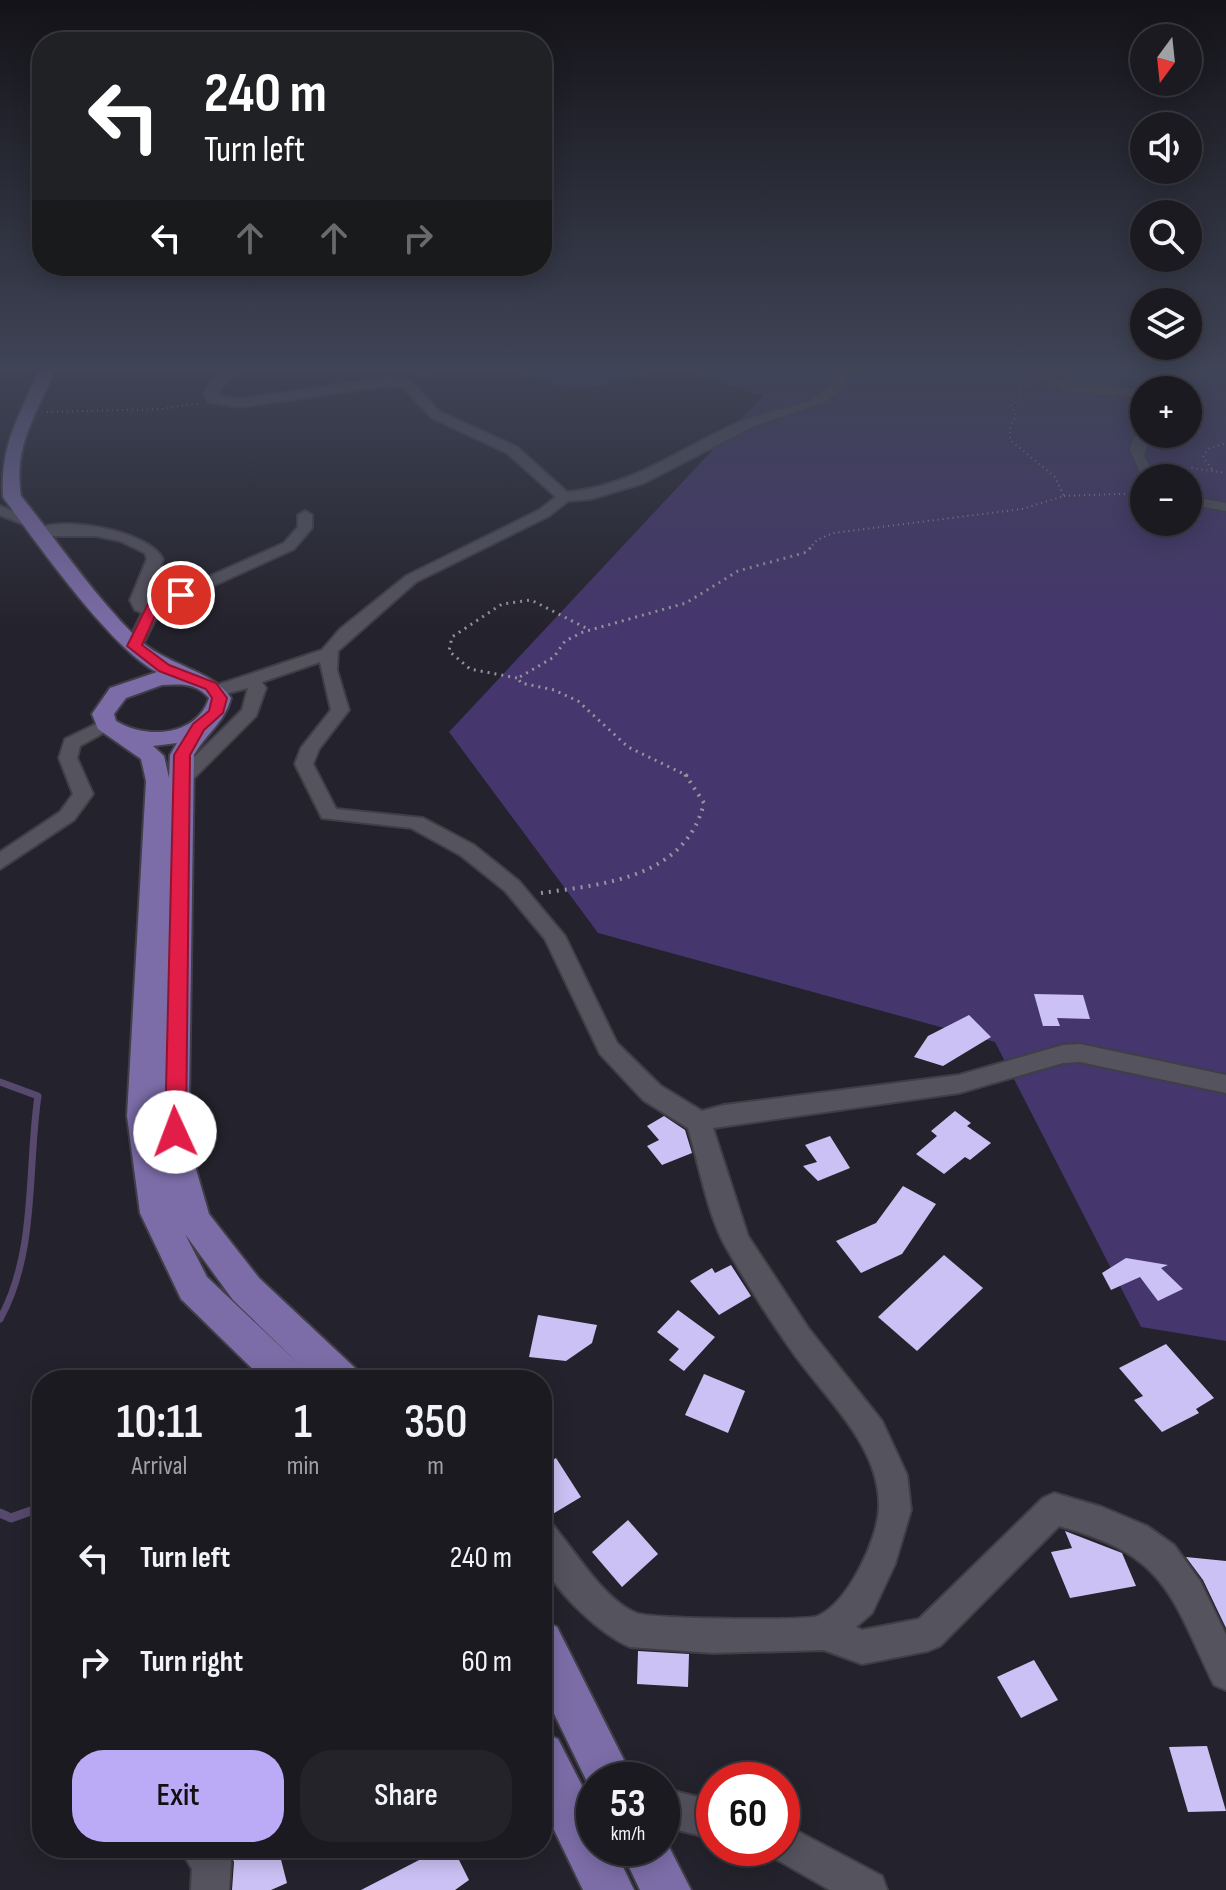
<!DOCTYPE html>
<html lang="en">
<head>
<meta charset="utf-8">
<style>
	:root { --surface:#1b1a21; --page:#24232a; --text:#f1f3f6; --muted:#a0a1a5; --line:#39383f; --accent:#bbaaf6 }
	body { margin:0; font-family:"Sofia Sans Condensed",sans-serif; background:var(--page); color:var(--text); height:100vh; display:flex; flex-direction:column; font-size:30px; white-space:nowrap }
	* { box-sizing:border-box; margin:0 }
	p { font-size:26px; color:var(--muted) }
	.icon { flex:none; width:44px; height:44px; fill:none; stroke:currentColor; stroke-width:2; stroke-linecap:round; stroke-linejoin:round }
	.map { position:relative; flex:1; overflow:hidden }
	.side { position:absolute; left:32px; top:1370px; width:520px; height:488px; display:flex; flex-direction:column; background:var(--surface); border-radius:32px; box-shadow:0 4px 20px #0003,0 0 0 2px var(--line) }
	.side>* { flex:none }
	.guide { position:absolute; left:32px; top:32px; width:520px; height:244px; border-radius:32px; box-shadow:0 4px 20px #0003,0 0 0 2px var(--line); background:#202124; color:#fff; overflow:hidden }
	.needle { width:52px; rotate:195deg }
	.controls { position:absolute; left:1130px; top:24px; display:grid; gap:16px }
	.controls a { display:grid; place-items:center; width:72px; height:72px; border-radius:50%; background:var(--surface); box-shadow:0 4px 20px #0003,0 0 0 2px var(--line); font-size:40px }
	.speed { position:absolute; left:576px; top:1762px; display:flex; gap:16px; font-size:40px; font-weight:700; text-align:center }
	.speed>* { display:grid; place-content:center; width:104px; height:104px; border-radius:50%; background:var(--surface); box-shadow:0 4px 20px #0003,0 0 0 2px var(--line); line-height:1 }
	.speed small { font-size:20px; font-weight:400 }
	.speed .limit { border:12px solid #d22; background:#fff; color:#111 }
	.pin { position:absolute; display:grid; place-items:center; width:68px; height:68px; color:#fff; margin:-34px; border:4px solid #fff; border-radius:50%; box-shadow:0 2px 8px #0007 }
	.me { position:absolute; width:88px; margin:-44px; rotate:358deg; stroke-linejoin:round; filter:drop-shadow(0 0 6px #0008) }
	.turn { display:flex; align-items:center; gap:28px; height:168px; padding:0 40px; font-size:36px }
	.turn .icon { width:104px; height:104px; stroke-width:2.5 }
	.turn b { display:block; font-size:56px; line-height:68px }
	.lanes { display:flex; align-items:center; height:76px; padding:0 40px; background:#0003; justify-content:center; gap:40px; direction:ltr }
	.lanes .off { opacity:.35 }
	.eta { display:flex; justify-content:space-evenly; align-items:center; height:136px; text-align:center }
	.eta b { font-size:48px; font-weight:600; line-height:56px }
	.action { display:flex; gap:16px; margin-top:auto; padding:16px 40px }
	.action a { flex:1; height:92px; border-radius:32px; background:var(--accent); color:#111; font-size:32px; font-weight:600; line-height:92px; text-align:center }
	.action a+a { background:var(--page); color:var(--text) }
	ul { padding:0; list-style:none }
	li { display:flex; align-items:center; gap:24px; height:104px; padding:0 40px }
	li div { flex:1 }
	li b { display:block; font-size:30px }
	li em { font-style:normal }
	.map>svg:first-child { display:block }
</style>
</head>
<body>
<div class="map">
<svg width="1226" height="1890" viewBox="0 0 1226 1890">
	<rect width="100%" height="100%" fill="#24222c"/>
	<g fill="#45366d" fill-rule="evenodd">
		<path d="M506,369h169l-99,21z"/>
		<path d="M678,369h548v972l-85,-14 -146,-285 -397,-109 -149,-201 314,-336zM1144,390h44v44h-44zM1144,478h44v44h-44z"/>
	</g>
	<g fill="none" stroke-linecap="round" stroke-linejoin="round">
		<path stroke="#57496e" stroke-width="7" d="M0,1082l38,14c-11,74 -1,156 -38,223"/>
		<path stroke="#57496e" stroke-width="9" d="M0,1513l11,5 31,-11"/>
	</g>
	<g fill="#cbc1f4">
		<path d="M1034,994l49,1 7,24 -33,-1 3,8h-17z"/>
		<path d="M969,1015l22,22 -48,29 -29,-9 14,-21z"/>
		<path d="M955,1111l16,12 -4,3 24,17 -21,17 -5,-3 -21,17 -28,-20 21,-18 -6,-5z"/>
		<path d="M664,1116l21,14 7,23 -30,12 -15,-19 12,-6 -12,-14z"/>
		<path d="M830,1136l20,32 -32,13 -15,-15 14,-4 -12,-17z"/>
		<path d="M903,1186l33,18 -34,50 -41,19 -25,-32 40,-18z"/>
		<path d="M944,1255l39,33 -66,63 -39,-34z"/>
		<path d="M1126,1258l42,7 -7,3 22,21 -25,12 -18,-24 -29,13 -9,-17z"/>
		<path d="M731,1265l20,31 -32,19 -29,-34 22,-13 3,5z"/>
		<path d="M678,1310l37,27 -31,34 -15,-11 10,-11 -22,-17z"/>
		<path d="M538,1315l59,10 -5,18 -26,18 -37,-4z"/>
		<path d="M1166,1344l48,54 -18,11 3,4 -37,19 -28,-32 9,-4 -24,-28z"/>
		<path d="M704,1374l41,17 -17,42 -43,-18z"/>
		<path d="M556,1458l25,39 -35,21 -4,-1v-50z"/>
		<path d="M628,1520l30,34 -36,33 -30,-35z"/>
		<path d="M1065,1531l57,22 14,33 -66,12 -19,-46 21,-4z"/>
		<path d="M1186,1557l40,4v67l-23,-48z"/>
		<path d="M638,1651l51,3 -1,33 -51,-3z"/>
		<path d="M1034,1660l24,40 -37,18 -24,-41z"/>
		<path d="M1207,1746l19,65 -38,1 -19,-65z"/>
		<path d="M228,1848h50l9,35 -16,7h-39l2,-28z"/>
		<path d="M418,1848h35l16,32 -14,10h-94l62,-32z"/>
	</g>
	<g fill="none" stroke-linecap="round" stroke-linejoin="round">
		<defs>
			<g id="minor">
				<path d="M230,369h13l-20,15 -6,12 23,3 146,-21 25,3 29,31 77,35 50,45c69,-6 118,-48 180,-73 25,-9 53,-11 75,-26 9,-6 13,-14 17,-24h12l-12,22 -14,11 -71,24 -110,57 -53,16 -23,2 -19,15 -133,66 -78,69 -1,19 12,40 -30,39 -6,15 23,45 87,9 51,27 45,36 46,55 52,107 44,43 41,25 22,-6 235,-30 104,-30 17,-1 146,31v18l-146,-31 -17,1 -104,30 -246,35 35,108 61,93 73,92 25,54 4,35 -16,54 -23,49 -16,14 6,3 57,-11 124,-121 11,-5 48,14 45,19 27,19 26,36 26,54v55l-12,-5c-44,-92 -48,-130 -155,-159l-119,120 -12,5 -66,13 -38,-14 -111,3 -83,-6c-30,-13 -72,-53 -87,-83 -5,-11 -1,-32 -1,-44l11,5c21,25 52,76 83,88 13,6 169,8 182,3 30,-13 60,-77 61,-108 2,-64 -57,-112 -90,-161 -22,-31 -43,-65 -62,-98 -19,-32 -28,-85 -39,-121l-45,-28 -43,-46 -55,-115 -40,-48 -45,-36 -49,-27 -89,-10 -27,-54 6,-16 30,-38 -11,-48 -58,20 4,6 -10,28 -66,66h-14l-3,-4 69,-68 6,-22 -31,8 -9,-5 3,-4 111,-37 18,-21 66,-53 133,-66 17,-13 -49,-44 -75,-35 -29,-31 -17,-1 -146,21 -32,-5 -4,-9 11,-15z"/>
				<path d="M1027,369h14l26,15 80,6 -3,7 -80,-6z"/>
				<path d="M1144,429v5h6l-6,22 12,22 -12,3 -14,-31 3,-11z"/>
				<path d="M1188,496l38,7v8l-38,-7z"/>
				<path d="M0,506l35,14 2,3 -7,4 -30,-12z"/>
				<path d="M305,511l7,4v13l-18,21 -134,61 -18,36 -8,5 -8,-5 16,-33 -7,-3 -5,-10 17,-41 -2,-6 -25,-12 -24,-5h-58l-7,-4c23,-19 118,-2 132,27l-15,45 136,-61 14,-16v-12z"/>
				<path d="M106,719l6,1v8l-32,18 -3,12 16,36 -19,26 -74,49v-17l60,-40 13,-18 -14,-36 6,-19z"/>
				<path d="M662,1788l52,13v38l-52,-13z"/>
				<path d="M782,1823l100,53 5,14h-57l-61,-35 -3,-7h16z"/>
				<path d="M180,1848h45l6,14 -2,28h-38l1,-21z"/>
			</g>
			<g id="major">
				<path d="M39,369h16c-18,47 -42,74 -34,127 37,46 72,98 114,140 30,30 77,33 96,62 -6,24 -25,36 -37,57l-5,349 4,55 16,55 50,64 96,90 6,12h-45l-13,-12 6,12h-45l-83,-81 -41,-86 -13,-97 19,-335 -5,-22 -43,-30 -6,-15 18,-26 47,-16c-44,-21 -123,-132 -154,-175 -3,-54 17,-81 36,-128zM162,685c19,-1 34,-2 47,13 -12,38 -62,42 -93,23l-2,-7 12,-16zM177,743l-7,12 -1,23 -5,-22 -11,-10zM185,1234l48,66 69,67 -95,-90z"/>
				<path d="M542,1620l15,7 77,153h-40v16l-52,-107z"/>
				<path d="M542,1732l16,7 36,70v39h20l20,42h-51l-41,-85z"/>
				<path d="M662,1833l29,57h-51l-20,-42h42z"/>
			</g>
		</defs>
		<use href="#minor" stroke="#403e46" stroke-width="4"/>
		<use href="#major" stroke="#403e46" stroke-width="4"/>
		<g stroke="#96949d" stroke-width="2" stroke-dasharray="1 4" stroke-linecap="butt">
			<path d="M419,375l18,-6"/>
			<path d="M47,412l115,-3 39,-6"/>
			<path d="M1212,469l-9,-12 5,-8 18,-6"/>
			<path d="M1162,473l30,-5 34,5"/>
			<path d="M1064,496l80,-3"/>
			<path d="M809,549l8,-9 16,-7 189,-24 42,-13 -9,-19 -45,-37v-13l6,-12 -5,-11 9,-5 -1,-11 15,-3"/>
		</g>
		<g stroke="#96949d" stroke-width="3" stroke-dasharray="2 5" stroke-linecap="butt">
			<path d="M517,678l-47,-9 -21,-18 3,-14 50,-33 29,-4 57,29"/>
			<path d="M688,776l-60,-29 -50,-46 -24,-11 -33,-7 -3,-5 36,-21 11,-16 18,-9 103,-29 52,-32 69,-19 4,-5"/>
		</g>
		<path stroke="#96949d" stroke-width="4" stroke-dasharray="2 6" stroke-linecap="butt" d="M541,893c64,-9 144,-15 163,-90l-19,-29"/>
		<use href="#minor" fill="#55535e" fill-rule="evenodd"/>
		<use href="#major" fill="#7c6da8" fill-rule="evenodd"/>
	</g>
	<linearGradient id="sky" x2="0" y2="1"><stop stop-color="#141318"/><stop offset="0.58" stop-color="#3f4456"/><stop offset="1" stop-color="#3f4456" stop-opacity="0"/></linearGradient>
	<rect width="1226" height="633" fill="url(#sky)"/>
	<path fill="#e11d48" stroke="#92132f" stroke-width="2" d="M177,592l11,3 -30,14 -16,36 27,20 47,18 11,15 -4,15 -19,17 -14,25 -4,377 -11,8 -10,-8 9,-377 19,-31 16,-13 3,-13 -6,-9 -47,-18 -32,-25 21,-42z"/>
</svg>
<div class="controls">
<a><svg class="needle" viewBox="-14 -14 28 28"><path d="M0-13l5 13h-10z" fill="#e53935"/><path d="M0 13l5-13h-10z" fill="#a0a1a5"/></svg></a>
<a><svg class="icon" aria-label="sound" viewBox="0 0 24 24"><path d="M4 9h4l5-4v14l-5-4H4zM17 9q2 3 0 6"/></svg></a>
<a><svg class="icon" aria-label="search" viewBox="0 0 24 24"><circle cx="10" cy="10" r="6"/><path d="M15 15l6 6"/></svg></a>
<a><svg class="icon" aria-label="layers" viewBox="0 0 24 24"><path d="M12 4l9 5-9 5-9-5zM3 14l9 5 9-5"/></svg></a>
<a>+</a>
<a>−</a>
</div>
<div class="speed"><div>53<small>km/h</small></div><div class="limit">60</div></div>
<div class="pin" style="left:181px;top:595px;background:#d93025"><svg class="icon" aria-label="arrive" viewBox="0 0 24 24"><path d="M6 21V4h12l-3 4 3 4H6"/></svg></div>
<svg class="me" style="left:175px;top:1132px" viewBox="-20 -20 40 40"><circle r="19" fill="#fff"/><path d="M0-13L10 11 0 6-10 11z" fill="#e11d48"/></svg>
<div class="guide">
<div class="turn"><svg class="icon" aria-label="left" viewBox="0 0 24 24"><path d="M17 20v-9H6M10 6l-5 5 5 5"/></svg><div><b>240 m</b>Turn left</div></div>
<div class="lanes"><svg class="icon" aria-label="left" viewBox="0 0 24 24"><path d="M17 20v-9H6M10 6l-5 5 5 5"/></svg><svg class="icon off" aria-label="ahead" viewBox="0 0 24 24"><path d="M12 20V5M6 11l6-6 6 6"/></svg><svg class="icon off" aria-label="ahead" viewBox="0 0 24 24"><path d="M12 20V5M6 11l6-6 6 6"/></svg><svg class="icon off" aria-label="right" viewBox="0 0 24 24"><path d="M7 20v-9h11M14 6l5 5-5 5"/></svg></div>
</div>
<section class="side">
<div class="eta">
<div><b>10:11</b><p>Arrival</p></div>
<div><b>1</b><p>min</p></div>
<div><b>350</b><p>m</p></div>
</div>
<ul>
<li><svg class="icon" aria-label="left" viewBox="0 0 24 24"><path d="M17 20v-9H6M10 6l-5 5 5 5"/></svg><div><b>Turn left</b></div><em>240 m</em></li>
<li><svg class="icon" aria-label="right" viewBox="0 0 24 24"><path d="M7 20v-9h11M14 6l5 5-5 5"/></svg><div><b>Turn right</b></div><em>60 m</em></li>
</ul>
<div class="action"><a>Exit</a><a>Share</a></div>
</section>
</div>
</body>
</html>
